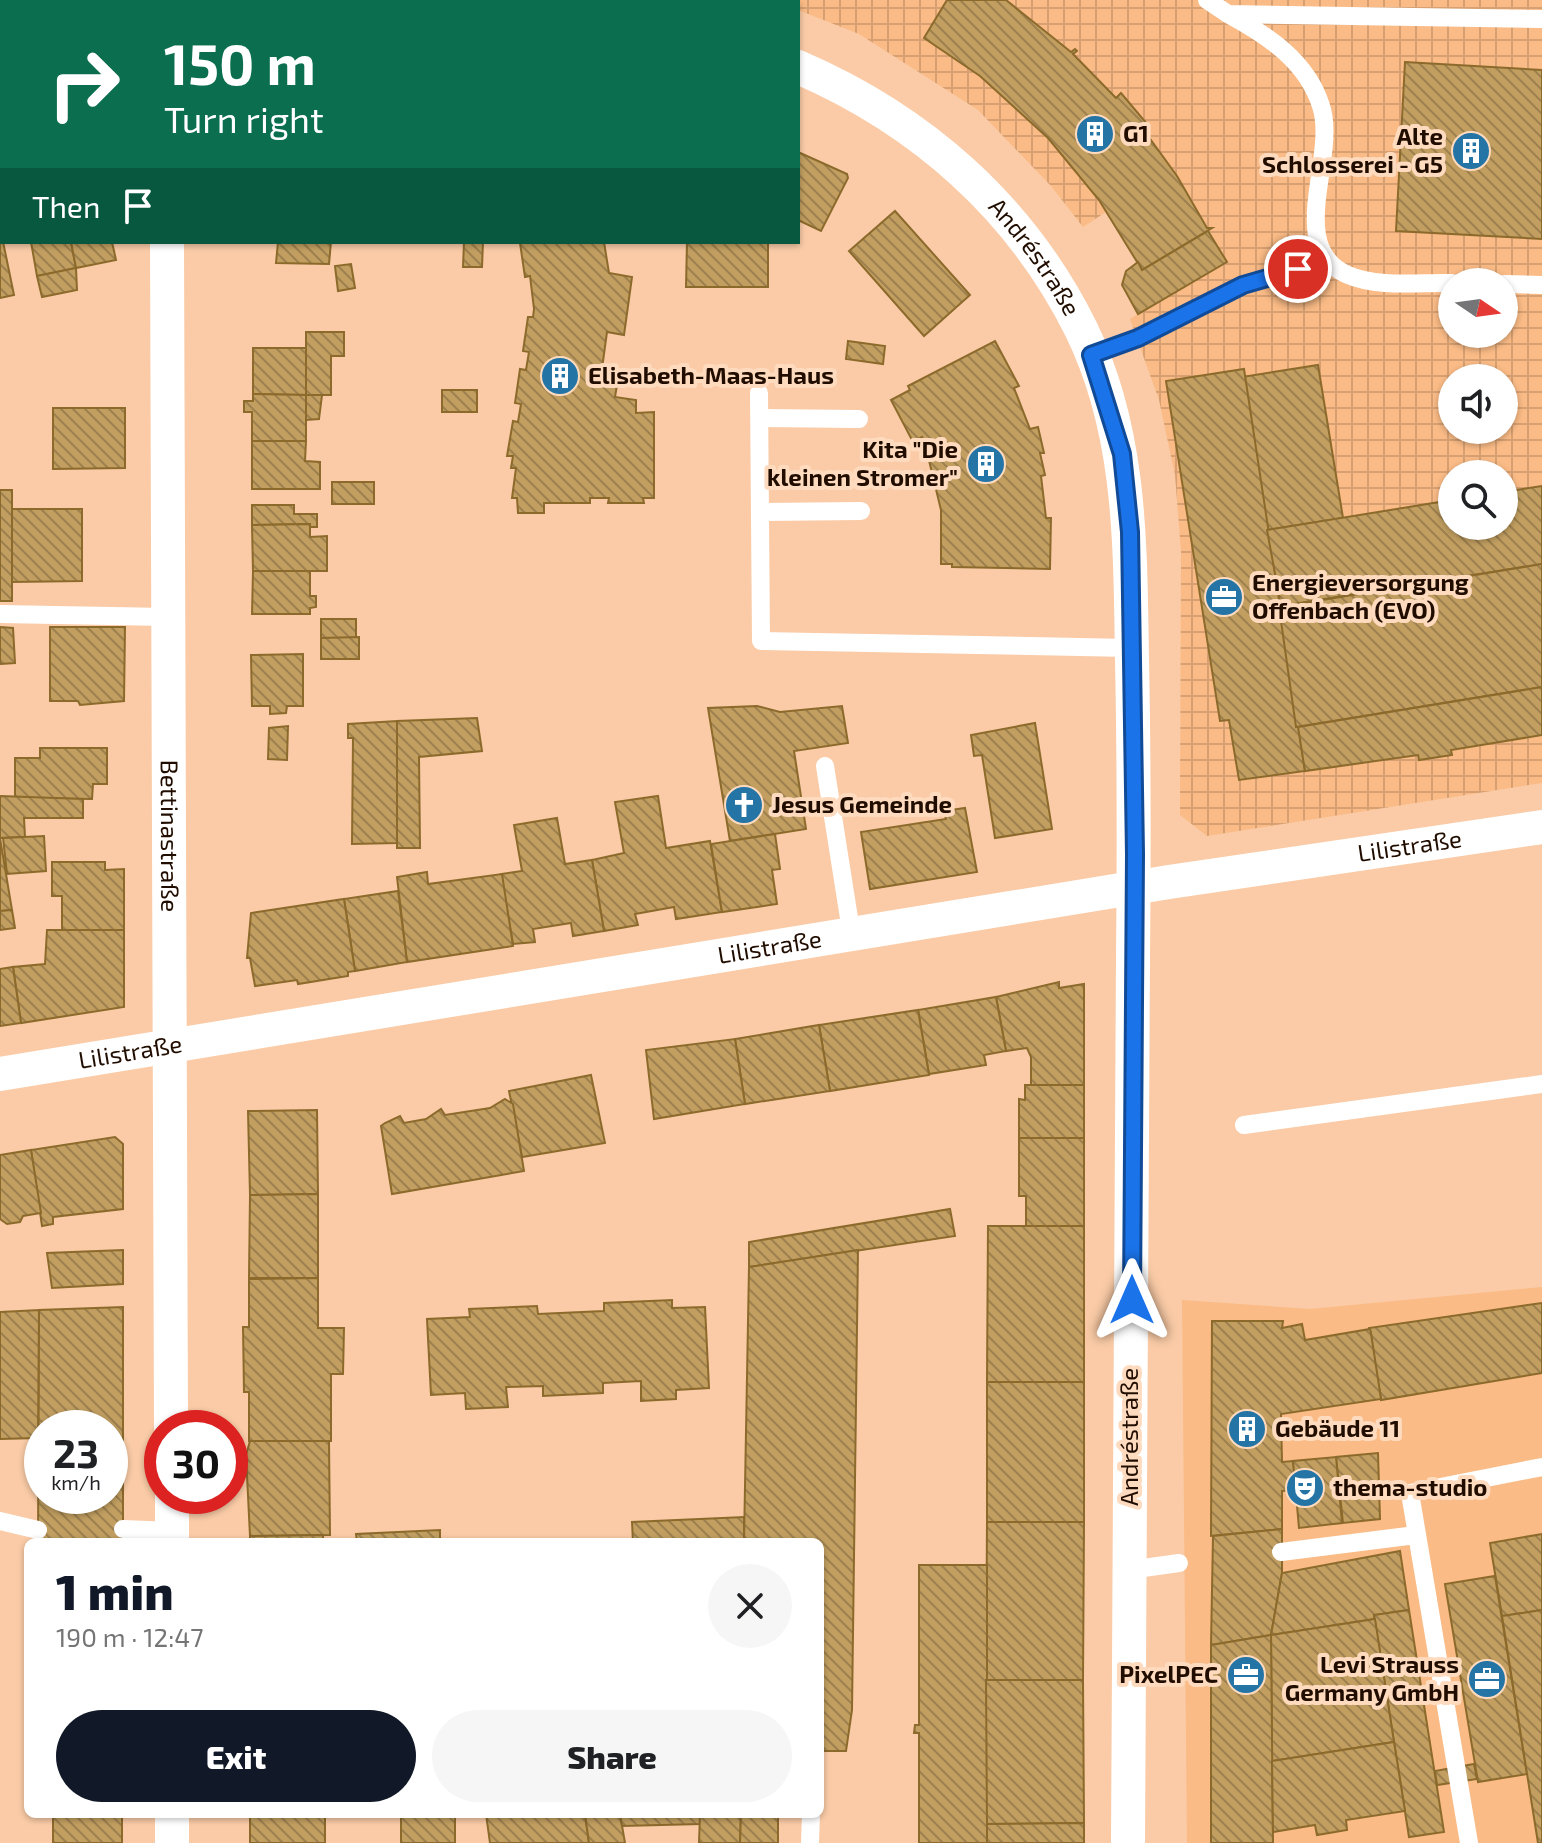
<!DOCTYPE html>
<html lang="en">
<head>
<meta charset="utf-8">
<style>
	:root { --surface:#fff; --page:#f6f6f6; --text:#202124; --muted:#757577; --accent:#111827 }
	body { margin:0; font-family:"Exo 2",sans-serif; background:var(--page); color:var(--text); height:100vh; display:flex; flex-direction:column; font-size:30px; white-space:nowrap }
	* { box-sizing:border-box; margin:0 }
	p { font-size:26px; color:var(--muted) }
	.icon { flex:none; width:44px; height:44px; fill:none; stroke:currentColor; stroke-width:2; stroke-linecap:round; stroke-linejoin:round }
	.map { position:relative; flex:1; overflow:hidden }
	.side { position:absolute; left:24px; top:1538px; width:800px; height:280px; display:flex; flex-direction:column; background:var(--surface); border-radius:12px; box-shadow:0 2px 6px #0004 }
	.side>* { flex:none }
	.guide { position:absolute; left:0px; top:0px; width:800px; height:244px; box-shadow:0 2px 6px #0004; background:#0b6e4f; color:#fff; overflow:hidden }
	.needle { width:52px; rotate:103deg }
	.buttons { position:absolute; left:1438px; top:268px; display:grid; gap:16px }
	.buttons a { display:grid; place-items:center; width:80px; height:80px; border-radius:50%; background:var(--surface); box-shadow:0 2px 6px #0004; font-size:40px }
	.speed { position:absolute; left:24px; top:1410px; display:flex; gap:16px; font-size:40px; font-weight:700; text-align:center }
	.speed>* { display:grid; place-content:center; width:104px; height:104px; border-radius:50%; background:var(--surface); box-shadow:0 2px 6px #0004; line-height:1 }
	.speed small { font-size:20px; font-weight:400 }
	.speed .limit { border:12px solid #d22; background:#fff; color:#111 }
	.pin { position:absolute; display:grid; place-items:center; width:68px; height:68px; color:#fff; margin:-34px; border:4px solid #fff; border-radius:50%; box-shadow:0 2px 8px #0007 }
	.me { position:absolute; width:88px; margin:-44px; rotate:0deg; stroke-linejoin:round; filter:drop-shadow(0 0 6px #0008) }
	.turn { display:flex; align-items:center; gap:28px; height:168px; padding:0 32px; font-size:36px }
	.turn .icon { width:104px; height:104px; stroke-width:2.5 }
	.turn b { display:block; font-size:56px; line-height:68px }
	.then { display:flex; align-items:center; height:76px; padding:0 32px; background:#0003; gap:16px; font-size:30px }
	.round { display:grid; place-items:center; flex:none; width:84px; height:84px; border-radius:42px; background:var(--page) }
	.overview { display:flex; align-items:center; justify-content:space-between; height:136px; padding:0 32px }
	h1 { font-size:48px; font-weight:800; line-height:60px; color:var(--accent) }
	.button { display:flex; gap:16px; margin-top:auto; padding:16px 32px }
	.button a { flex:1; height:92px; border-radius:48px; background:var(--accent); color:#fff; font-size:32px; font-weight:800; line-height:92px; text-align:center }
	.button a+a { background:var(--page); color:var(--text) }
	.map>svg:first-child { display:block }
</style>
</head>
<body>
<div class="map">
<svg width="1542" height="1843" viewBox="0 0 1542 1843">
	<defs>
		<pattern id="industrial-grid" width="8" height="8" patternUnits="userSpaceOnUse" patternTransform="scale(2)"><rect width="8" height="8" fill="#fabb86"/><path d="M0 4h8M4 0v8" fill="none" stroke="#d6a072"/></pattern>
		<pattern id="building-back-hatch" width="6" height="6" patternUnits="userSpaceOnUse" patternTransform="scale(2)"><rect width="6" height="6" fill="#c29f61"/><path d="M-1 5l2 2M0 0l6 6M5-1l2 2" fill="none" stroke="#9d804e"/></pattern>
	</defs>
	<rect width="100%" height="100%" fill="#facba6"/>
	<path fill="#fabb86" d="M1542,1287v556h-355l-5,-543 128,9z"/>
	<path fill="url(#industrial-grid)" fill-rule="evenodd" d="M764,0h778v783l-335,53 -27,-21 1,-264 -6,-76 -16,-75 -29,-81 8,-5 -16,-29 4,-14 11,-9 -31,-50 -23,15 -32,-41 -73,-76 -119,-76 -61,-24v-8zM1452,282h52v52h-52zM1452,378h52v52h-52zM1452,474h52v52h-52z"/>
	<g fill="url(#building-back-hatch)" stroke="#8c6a2c" stroke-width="2" fill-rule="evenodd">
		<path d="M947,0h59l65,52 4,-3 2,2 -4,3 43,44 5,-5 27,32 -5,4 34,47 30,52h5l-70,42 -43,-70 -51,-62 -68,-62 -56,-38z"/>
		<path d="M1405,62l137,8v169l-146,-8z"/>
		<path d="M798,152l49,22 1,4 -27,53 -23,-11z"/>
		<path d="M895,211l75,84 -46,41 -75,-85z"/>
		<path d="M0,227l14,68 -14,3z"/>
		<path d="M1208,231l19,31 -89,52 -16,-29 4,-14 12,-9 4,8z"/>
		<path d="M31,242h40l5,26 -39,8z"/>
		<path d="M71,242h41l4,18 -40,8z"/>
		<path d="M278,242h53l-2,22 -53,-1z"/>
		<path d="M464,242h19l-1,25h-19z"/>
		<path d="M604,242l5,31 23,4 -8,58 -17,-3 -7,51 17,2 -2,12 21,3v13l18,-1v86h-11l1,5h-36l1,-5h-19v5h-46v10h-26l-1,-15h-5l4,-30h-5l2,-12h-6l6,-35 5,1 3,-18 -6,-1 5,-34 6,1 3,-18 -6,-1 5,-34h5l1,-8 -4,-33 -5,1 -5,-34z"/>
		<path d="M687,242h81v45h-82z"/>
		<path d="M351,264l4,24 -17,3 -3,-25z"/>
		<path d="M76,268l1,22 -35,7 -5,-21z"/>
		<path d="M306,332h38v24h-13v39h-25z"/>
		<path d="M848,341l37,5 -2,18 -37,-5z"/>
		<path d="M995,341l24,45 -5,2 16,41 8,-2 6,26h-4l5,22 -4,1 5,42h5l-1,51 -98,-2v-3h-11v-54l-16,-66 -3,-7 -9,5 -22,-42 19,-10 -2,-4z"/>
		<path d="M253,348h53v47l-53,-1z"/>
		<path d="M1318,365l25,153 -76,12 -25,-153z"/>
		<path d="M1244,369l61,402 -66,9 -10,-60 -9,1 -54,-340z"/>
		<rect x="442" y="390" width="35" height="22"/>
		<path d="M253,394l53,1v46h-54v-29h-8v-11h9z"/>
		<path d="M306,395h16l-3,24 -13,1z"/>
		<path d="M53,408h72v60l-72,1z"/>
		<path d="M252,441h54l-1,20 15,1v27h-68z"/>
		<rect x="332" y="482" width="42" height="22"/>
		<path d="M1542,486v78l-261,42 -14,-76 185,-30v26h52v-34z"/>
		<rect x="0" y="490" width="12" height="111"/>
		<path d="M252,505h42v9h23v13h-7v-3l-58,1z"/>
		<path d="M12,509h70v72l-70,1z"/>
		<path d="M310,524v13l17,-1v35h-74l-1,-46z"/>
		<path d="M1542,564v123l-246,40 -17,-120z"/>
		<path d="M253,571h57v25h6v11l-6,1v6h-58z"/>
		<rect x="321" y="619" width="35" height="19"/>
		<path d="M0,627l13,1 2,35 -15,1z"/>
		<path d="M50,627h75l-1,74 -44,4 -2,-4h-28z"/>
		<path d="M359,637v22h-38v-21z"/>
		<path d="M303,654v52h-16l-1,7 -16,1v-8h-18l-1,-51z"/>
		<path d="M1542,687v48l-91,15 1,5 -33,5 -1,-5 -113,16 -7,-44z"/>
		<path d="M757,706l23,6 62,-6 6,37 -54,8 12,78 -76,12 -22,-133z"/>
		<path d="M477,718l5,33 -63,6 1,91h-23v-127z"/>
		<path d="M397,721v122l-45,1 1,-106h-5v-14z"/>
		<path d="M1035,723l17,106 -57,9 -13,-83 -8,1 -3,-21z"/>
		<path d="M288,726l-1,34 -19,-1 1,-31z"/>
		<path d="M40,748h67v36h-14l-1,15 -77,-1v-40h25z"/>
		<path d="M0,796l83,3v19h-59l1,19 -25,1z"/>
		<path d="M658,796l8,52 44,-7 12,71 -46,7 -2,-12 -39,7 3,11 -34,6 -12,-71 32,-7 -9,-51z"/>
		<path d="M965,808l12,64 -107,17 -9,-57 85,-13 -2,-8z"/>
		<path d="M557,818l8,46 27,-4 12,71 -31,5 -2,-13 -38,6 2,13 -22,2 -12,-70 21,-3 -8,-46z"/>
		<path d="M775,834l5,35 -8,1 5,34 -55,8 -11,-68z"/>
		<path d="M44,836l2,35 -39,3 -4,-36z"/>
		<path d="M0,838l12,72 -12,1z"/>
		<path d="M52,862h53v8l19,-1v61h-62v-34h-10z"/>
		<path d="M427,872l1,12 74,-10 11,72 -106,16 -10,-85z"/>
		<path d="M398,891l9,71 -52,9 -11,-72z"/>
		<path d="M344,899l11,72 -7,1v4l-50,8 -1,-4 -42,6 -5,-28h-3l4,-45z"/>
		<path d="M12,910l3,18 -15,2v-19z"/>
		<path d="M47,930h77v77l-103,16 -8,-56 32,-3z"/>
		<path d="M13,967l8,56 -21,3v-57z"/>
		<path d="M1059,982v6l25,-4v101h-53v-28l-4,-9 -21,3 -10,-54z"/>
		<path d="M996,997l10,54 -22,4 2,10 -57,9 -11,-64z"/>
		<path d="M918,1010l11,65 -99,16 -11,-66z"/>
		<path d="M819,1025l11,66 -85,13 -10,-65z"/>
		<path d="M735,1039l10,65 -91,15 -8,-69z"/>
		<path d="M591,1075l14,68 -83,14 -13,-66z"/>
		<path d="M1025,1085h59v53h-65v-39l6,1z"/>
		<path d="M505,1099l8,5 11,67 -132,23 -11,-68 4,-3 15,-7 4,7 22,-4 15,-10 4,6 45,-7z"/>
		<path d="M317,1110l1,84 -68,1 -2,-84z"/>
		<path d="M115,1137l8,7v65l-70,8v7l-11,2 -11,-76z"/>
		<path d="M1019,1138h65v88h-58v-30h-7z"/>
		<path d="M31,1150l10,63 -18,3 -3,6 -13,2 -7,-5v-64z"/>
		<path d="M318,1194v84h-69l1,-83z"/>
		<path d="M950,1209l5,27 -206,31v-25z"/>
		<path d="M988,1226h96v156h-97z"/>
		<path d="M123,1250v34l-71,4 -5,-35z"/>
		<path d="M858,1250l-6,460 -6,41h-26v-209h-76l5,-275z"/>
		<path d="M318,1278v50h26l-1,46h-12v67h-82v-49h-5l-1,-65h6v-48z"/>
		<path d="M672,1300v8l33,-1 4,81 -33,2v9l-35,2v-20l-38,2v10l-60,3v-10l-37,1 2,20 -42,2 -1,-16 -34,2 -4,-76 43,-2 -1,-8 68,-3 1,8 66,-3v-8z"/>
		<path d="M1542,1303v70l-161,27 -12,-72z"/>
		<path d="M123,1307v235h-85l1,-232zM42,1428h68v68h-68z"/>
		<path d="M39,1310l-1,128 -38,1v-127z"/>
		<path d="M1212,1321h71l-1,7 20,-4 3,16 65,-11 1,4 10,66 -100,15 1,48 11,-1 3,29 -14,1v38l-71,7z"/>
		<rect x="987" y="1382" width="97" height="140"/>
		<path d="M250,1441h79l1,94 -80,1 -4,-81z"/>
		<path d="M1378,1453l2,66 -37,4 -7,-66z"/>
		<path d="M1336,1457l6,66 -43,5 -6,-67z"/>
		<path d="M744,1517v25h-111l-1,-20z"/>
		<path d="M987,1522h97l-1,158h-97z"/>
		<path d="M1282,1529v44l-11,62 -60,10 2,-109z"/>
		<path d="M440,1530v12h-83l-1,-8z"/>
		<path d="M1542,1534v76l-40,6 -12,-73z"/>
		<path d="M323,1535v7h-73v-6z"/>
		<path d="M1400,1551l9,59 -35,5 1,4 -104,16 11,-62z"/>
		<path d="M919,1565h68v278h-68v-110h-5l1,-8h4z"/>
		<path d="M1495,1576l32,198 -49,8 -33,-198z"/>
		<path d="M1409,1610l35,222 -35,5 -35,-222z"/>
		<path d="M1542,1610v233h-4l-36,-227z"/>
		<path d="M1375,1619l19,123 -122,19 -1,-126z"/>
		<path d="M1271,1635l2,208h-62v-198z"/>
		<path d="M986,1680h97l1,143 -97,1z"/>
		<path d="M1394,1742l11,69 -59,9 1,10 -30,5 -2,-10 -42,7 -1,-71z"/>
		<path d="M1474,1764l3,15 -40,6 -2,-14z"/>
		<rect x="53" y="1814" width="69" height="29"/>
		<rect x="250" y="1814" width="75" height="29"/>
		<rect x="401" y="1814" width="54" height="29"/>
		<path d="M486,1814h99l4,29h-99z"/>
		<path d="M585,1814h35l5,29h-36z"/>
		<path d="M620,1814h80v10l-78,2z"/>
		<path d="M700,1814h41l-1,29h-41z"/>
		<path d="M741,1814h37v29h-38z"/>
		<path d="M1084,1823v20h-97v-19z"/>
	</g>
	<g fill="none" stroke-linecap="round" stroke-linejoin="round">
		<g stroke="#fff" stroke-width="18">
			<path d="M1207,0l21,14 314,5"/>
			<path d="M1228,14c39,21 79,47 93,92 17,51 -37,142 27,169 30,13 72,7 104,8"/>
			<path d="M1504,284l38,1"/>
			<path d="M1091,355l47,-17 105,-53 83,-25"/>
			<path d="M759,393l2,248 370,7"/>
			<path d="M760,418l99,1"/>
			<path d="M760,512l101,-1"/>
			<path d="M0,614l167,3"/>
			<path d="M825,766l27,171"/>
			<path d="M1244,1125l298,-41"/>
			<path d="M0,1521l38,9"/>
			<path d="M123,1529l49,2"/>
			<path d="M1281,1552l135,-17"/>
			<path d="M1129,1570l50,-7"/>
			<path d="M810,1843l1,-29"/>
			<path d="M1469,1843l-59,-350 132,-26"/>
		</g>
		<g stroke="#fff" stroke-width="34">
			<path d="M168,2v-2"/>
			<path id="s1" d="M798,67c123,53 223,141 283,262 51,104 49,217 51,330 2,99 2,199 1,298 -1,296 -3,591 -5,886"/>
			<path d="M0,149l2,-1"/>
			<path id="s2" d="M167,242l4,1186"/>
			<path id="s3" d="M0,1074l1169,-192 373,-55"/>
			<path d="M172,1496v46"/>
			<path d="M172,1814v29"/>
		</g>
	</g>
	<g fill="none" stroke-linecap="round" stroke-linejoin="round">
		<defs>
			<path id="route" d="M1132,1300l3,-446 -5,-322 -8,-78 -31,-99 47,-17 105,-53 55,-16"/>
		</defs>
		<use href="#route" stroke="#114b97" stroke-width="20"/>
		<use href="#route" stroke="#1a73e8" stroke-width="14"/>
	</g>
	<defs>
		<symbol id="building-disc" viewBox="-11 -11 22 22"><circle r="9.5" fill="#2475a6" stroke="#fedbbf"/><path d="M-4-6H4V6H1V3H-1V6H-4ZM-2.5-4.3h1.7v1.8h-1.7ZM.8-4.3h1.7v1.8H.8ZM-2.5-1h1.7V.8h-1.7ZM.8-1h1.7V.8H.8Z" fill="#fff"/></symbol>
		<symbol id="office-disc" viewBox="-11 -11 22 22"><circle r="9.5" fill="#2475a6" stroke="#fedbbf"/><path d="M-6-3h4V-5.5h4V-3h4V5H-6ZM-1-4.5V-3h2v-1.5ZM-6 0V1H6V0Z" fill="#fff"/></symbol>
		<symbol id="church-disc" viewBox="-11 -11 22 22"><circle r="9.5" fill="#2475a6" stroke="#fedbbf"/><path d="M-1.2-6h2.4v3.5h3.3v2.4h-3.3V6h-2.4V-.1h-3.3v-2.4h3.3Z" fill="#fff"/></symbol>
		<symbol id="theatre-disc" viewBox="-11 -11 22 22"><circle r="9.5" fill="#2475a6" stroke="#fedbbf"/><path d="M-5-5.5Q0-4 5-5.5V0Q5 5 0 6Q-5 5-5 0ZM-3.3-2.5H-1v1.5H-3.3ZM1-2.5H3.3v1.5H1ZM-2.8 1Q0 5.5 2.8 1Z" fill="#fff"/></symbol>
	</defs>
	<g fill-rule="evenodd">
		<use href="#building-disc" x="1073" y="112" width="44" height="44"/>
		<use href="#building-disc" x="1449" y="129" width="44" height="44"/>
		<use href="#building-disc" x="538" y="354" width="44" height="44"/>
		<use href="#building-disc" x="964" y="442" width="44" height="44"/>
		<use href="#office-disc" x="1202" y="575" width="44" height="44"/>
		<use href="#church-disc" x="722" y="783" width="44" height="44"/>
		<use href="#building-disc" x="1225" y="1407" width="44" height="44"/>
		<use href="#theatre-disc" x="1283" y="1466" width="44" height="44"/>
		<use href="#office-disc" x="1224" y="1653" width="44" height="44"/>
		<use href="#office-disc" x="1465" y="1657" width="44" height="44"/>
	</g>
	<g text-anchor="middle" stroke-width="8" stroke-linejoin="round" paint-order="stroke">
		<g font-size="24" font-weight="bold" fill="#210d00" stroke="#fedbbf" text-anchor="start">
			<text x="1123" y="142">G1</text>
			<text x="1443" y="145" text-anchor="end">Alte<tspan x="1443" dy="28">Schlosserei - G5</tspan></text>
			<text x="588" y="384">Elisabeth-Maas-Haus</text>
			<text x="958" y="458" text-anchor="end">Kita "Die<tspan x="958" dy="28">kleinen Stromer"</tspan></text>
			<text x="1252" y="591">Energieversorgung<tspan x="1252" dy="28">Offenbach (EVO)</tspan></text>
			<text x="772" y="813">Jesus Gemeinde</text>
			<text x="1275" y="1437">Gebäude 11</text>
			<text x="1333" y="1496">thema-studio</text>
			<text x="1459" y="1673" text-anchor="end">Levi Strauss<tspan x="1459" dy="28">Germany GmbH</tspan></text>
			<text x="1218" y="1683" text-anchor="end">PixelPEC</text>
		</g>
		<g font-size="24" fill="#210d00" stroke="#fedbbf">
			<text dy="8" stroke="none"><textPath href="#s1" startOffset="308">Andréstraße</textPath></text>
			<text dy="8" stroke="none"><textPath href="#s2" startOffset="594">Bettinastraße</textPath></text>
			<text dy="8" stroke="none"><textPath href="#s3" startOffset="1428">Lilistraße</textPath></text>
			<text dy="8" stroke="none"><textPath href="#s3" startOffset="780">Lilistraße</textPath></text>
			<text dy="8" stroke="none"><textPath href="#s3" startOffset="132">Lilistraße</textPath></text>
			<text transform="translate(1130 1437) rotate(-90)" y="8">Andréstraße</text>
		</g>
	</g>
</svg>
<div class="buttons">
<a><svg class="needle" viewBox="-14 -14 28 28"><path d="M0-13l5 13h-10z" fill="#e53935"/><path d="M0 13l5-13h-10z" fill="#757577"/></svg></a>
<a><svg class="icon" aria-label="sound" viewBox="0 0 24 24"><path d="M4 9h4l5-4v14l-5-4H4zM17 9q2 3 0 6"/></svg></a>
<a><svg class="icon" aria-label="search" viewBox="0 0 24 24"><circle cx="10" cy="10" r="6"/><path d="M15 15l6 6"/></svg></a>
</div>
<div class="speed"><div>23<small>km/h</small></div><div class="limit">30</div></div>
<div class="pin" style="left:1298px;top:269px;background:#d93025"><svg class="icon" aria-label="arrive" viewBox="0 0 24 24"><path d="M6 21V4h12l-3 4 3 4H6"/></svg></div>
<svg class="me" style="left:1132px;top:1300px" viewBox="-20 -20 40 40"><path d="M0-17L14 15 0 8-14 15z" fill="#1a73e8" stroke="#fff" stroke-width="4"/></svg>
<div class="guide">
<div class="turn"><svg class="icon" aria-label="right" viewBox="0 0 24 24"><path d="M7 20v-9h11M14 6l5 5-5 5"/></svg><div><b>150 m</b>Turn right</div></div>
<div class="then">Then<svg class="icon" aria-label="arrive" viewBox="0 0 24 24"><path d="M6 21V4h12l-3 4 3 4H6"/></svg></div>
</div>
<section class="side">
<div class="overview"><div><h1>1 min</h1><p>190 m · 12:47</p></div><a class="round"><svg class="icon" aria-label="close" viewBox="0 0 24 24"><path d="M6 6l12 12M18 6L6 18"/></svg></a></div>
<div class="button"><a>Exit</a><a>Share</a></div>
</section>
</div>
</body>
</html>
